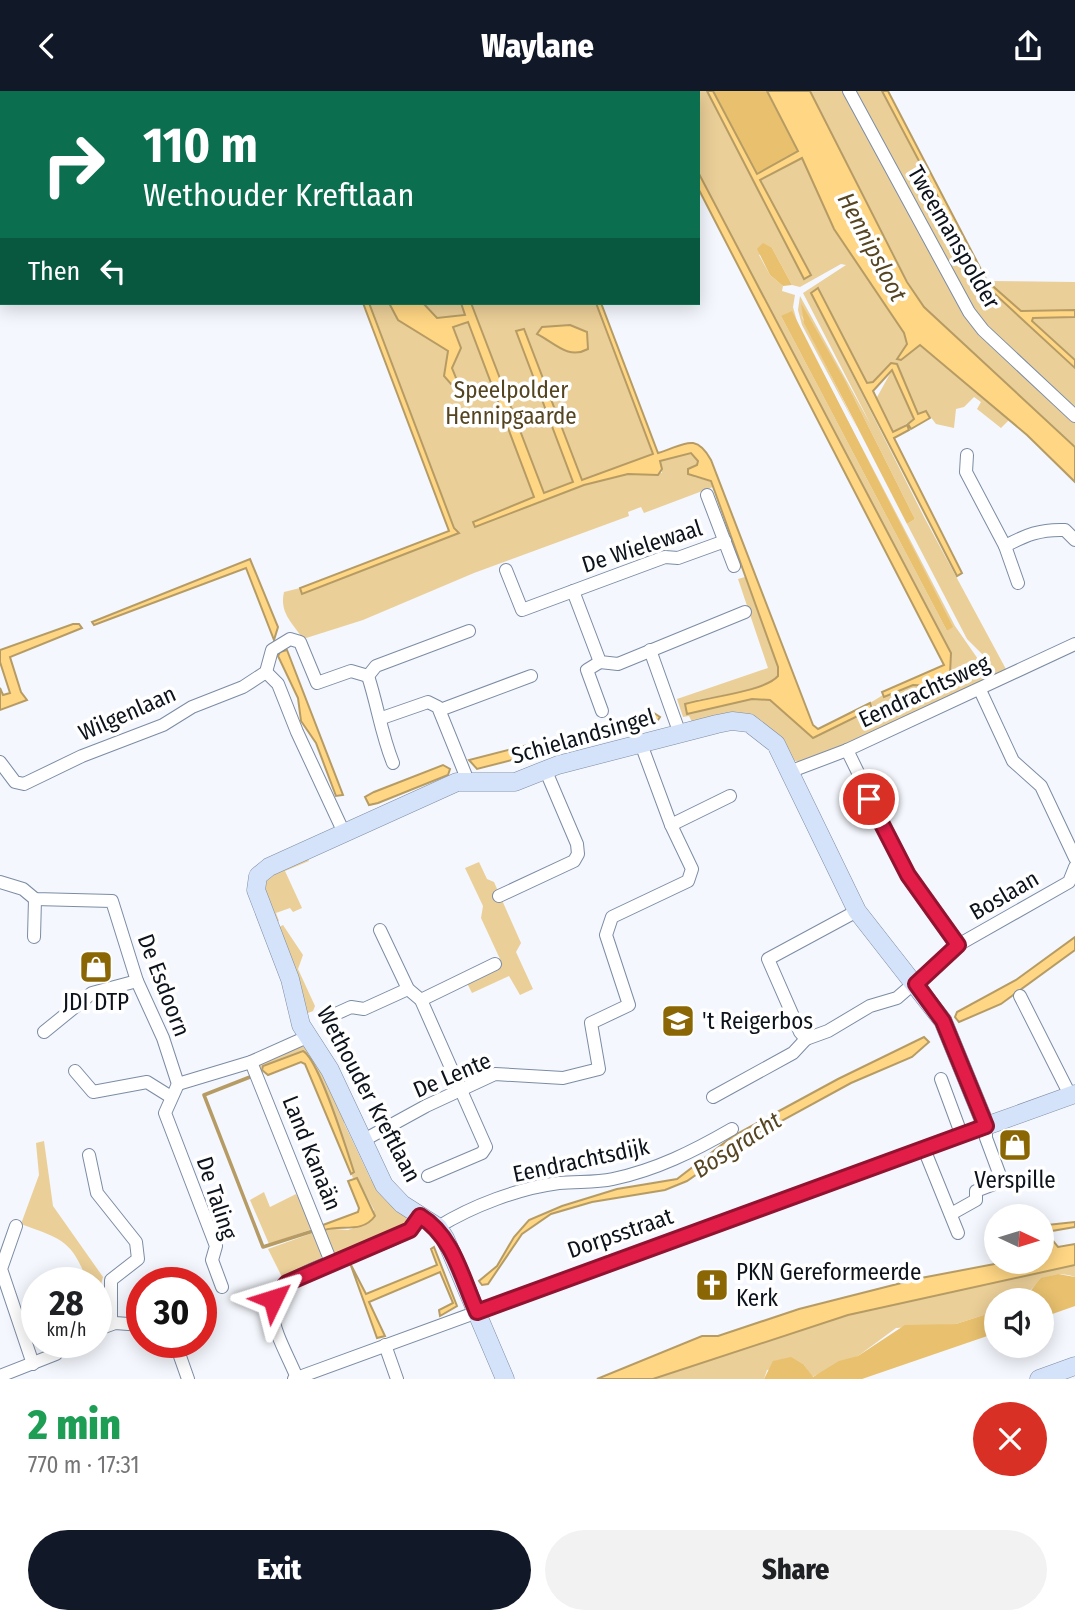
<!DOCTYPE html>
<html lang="en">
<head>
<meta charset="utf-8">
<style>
	:root { --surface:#fff; --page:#f2f2f2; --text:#202124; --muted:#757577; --accent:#111827 }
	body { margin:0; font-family:"Fira Sans Condensed",sans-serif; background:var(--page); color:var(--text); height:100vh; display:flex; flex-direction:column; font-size:26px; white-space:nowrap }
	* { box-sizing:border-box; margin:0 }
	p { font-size:23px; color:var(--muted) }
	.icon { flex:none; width:38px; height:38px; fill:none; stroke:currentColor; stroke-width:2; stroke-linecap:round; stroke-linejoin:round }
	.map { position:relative; height:1288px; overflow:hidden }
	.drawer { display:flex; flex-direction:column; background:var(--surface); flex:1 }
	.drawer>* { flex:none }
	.top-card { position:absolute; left:0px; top:0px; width:700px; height:214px; box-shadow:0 4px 18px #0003; background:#0b6e4f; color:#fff; overflow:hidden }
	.needle { width:46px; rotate:94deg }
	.buttons { position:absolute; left:984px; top:1113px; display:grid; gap:14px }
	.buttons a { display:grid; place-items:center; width:70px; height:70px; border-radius:50%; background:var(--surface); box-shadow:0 4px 18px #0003; font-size:35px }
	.speed { position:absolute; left:21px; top:1176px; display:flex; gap:14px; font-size:35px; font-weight:700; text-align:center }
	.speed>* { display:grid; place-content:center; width:91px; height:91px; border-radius:50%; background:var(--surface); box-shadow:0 4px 18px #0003; line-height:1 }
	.speed small { font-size:18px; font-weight:400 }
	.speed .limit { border:10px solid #d22; background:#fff; color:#111 }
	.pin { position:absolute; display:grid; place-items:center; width:60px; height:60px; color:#fff; margin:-30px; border:4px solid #fff; border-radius:50%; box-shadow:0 2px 7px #0007 }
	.me { position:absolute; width:77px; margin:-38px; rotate:49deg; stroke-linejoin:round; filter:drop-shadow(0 0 5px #0008) }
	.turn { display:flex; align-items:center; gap:24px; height:147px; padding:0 28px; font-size:32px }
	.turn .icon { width:91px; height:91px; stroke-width:2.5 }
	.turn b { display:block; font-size:49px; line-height:60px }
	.then { display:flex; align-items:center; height:66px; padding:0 28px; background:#0003; gap:14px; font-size:26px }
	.round { display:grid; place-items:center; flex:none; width:74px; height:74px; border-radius:37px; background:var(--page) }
	.head { display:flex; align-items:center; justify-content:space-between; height:119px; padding:0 28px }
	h1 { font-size:42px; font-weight:800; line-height:52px; color:#1e9e55 }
	.primary-button { display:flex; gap:14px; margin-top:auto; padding:14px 28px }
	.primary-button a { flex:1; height:80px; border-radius:42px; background:var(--accent); color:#fff; font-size:28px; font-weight:800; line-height:80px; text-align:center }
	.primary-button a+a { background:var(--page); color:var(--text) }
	header { display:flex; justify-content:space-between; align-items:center; height:91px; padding:0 28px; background:var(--accent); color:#fff; font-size:32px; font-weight:800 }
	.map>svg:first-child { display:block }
</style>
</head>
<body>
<header><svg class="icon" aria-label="back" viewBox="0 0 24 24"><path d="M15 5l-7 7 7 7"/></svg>Waylane<svg class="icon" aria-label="share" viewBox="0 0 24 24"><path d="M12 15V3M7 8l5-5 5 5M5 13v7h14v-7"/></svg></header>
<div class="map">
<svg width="1075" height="1288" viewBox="0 0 1075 1288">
	<rect width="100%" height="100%" fill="#f4f7fd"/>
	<g fill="#ebcf98" fill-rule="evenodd">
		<path d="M657,0h50l97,188 -44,-99 42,-22 32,71 70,104 3,11 -9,14 3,2 18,-15 90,75 -8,8 -24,-19 4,-7 -7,-5 -10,10 -8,2 -2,19 -18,-4 -10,-13 -8,3 -27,-51 -18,19 -6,1 -48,-95 -8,5 113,224 83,154 -12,5 -12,-21 -16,-16 -60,-115 8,-5 -67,-133 -47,-71 56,113 -55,-103 -4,-15 2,-14 71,129 -68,-132 43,-28 -5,-1 -41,23 -8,-2 -20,-37 -13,7 11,20 13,11 -1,5 13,4 -2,12 5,18 157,301 32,46 -4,3 2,5 -182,83 -11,-3c-30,-54 -44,-42 -99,-36l-4,-8 -6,1 -6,-18 91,-31 -30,-89 7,-2 33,90v9c-13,14 -61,20 -81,24v12l55,-13 18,1 43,38 60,-32 -3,-3 13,-8 2,2 28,-12 19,1 18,-12 1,-21 -253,-481v-79zM781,225l12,3 159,308 -5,4z"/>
		<path d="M810,0h35l107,202 95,104 28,26v24l-151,-140 -16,-25z"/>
		<path d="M855,0h29l100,193 91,84v43l-90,-87 -24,-32z"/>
		<path d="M987,190l88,1v28l-54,1z"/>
		<path d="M366,212h234l57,153 -182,71 109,-42 44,-11 34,-1 -2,-13 31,-7 7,8 -4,16 17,4 2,6 -69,26 -3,-6 -13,5 1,4 -155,57 -111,47 -60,19c-10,-16 -24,-26 -19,-47l16,-4 3,6 156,-61h-8z"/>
		<path d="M1075,226v43l-43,-39 1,-3z"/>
		<path d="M892,279l22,49 -21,13 -17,-33z"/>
		<path d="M307,766l2,4 -24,10 17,37 -9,4 -3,-4 -14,5 3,8 -4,2 -13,-31 2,-13z"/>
		<path d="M479,771l8,17 7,3 27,61 -5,9 17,37 -13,6 -11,-19 -37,17 -6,-12 31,-15 3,-7 -19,-41 2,-12 -18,-38z"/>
		<path d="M283,834l20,30 -5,14 17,37 -2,5 -10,4 -26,-87z"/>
		<path d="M297,956h11l18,24 22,50 -4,2 27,57 5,-2 22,30 -2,3 10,6 2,8 -3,4 -63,25h-7l-13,-26 26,2 17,-6 9,-14 -17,-32h-4l-2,-4 3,-3 -45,-117 -48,14 2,5 -5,2 2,-11z"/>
		<path d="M44,1050l9,65 50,71 -4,15 -3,1v-10h-8c-16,-43 -26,-44 -67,-59l18,-49 -3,-32z"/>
		<path d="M264,1101l6,15 26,-13 19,34 -46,16 -19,-44z"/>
		<path d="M318,1140c1,8 5,17 4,24 -3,13 -29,24 -40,22l-14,-28z"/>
		<path d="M1075,1174v12c-23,-9 -40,5 -52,23h-27v11l-40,13 -60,4 -38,28 -46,21 -8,-12 -37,5 -3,9h-111l195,-64z"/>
	</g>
	<g fill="#e8c06e">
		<path d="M713,0h54l31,60 -2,4 -39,20z"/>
		<path d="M763,152l9,5 20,37 -9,1 -13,-11 -13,-26z"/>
		<path d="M801,212l47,83 67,133 -8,5 -103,-201z"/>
		<path d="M792,220l161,316 -6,4 -166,-315z"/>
		<path d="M1058,1183l17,3v29l-34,12v-18h-18l18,-22z"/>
		<path d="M996,1220v22l-134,46h-98l9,-18 18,-4 13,8 9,12 26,-16 19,-5 47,-31 51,-1z"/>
	</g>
	<g fill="#ffd684" stroke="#b69c64" stroke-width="2">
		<path d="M707,0h6l44,83 41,-23 -31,-60h43l97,191 17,25 151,140v35l-48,-47 -107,-90 -19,15 -4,-1 10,-15 -3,-11 -70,-104 -32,-71 -42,22 51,95 -7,4z"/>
		<path d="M882,0h6l99,190 34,30 54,-1v7l-42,1 -1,3 43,39v8l-91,-84z"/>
		<path d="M698,81l253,481 -1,21 -18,12 -19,-1 -29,12 -2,-5 62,-27 -246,-477z"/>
		<path d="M818,197l49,95 6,-1 18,-19 6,1 21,50 8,-3 4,7 -19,11 -3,-5 6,-5 -22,-49 -19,21 20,41 14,-7 2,5 -15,8 68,135 -5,3 -146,-283z"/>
		<path d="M363,212h6l85,225 5,5 -157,61 -2,-6 149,-57z"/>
		<path d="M389,212h34l14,15 28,-3 -4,-12h10l73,190 29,-11 -57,-151 8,-2 58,151 71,-26 -57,-151h5l57,150c25,-7 37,-22 53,7l102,265 5,4 52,-26 2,6 -59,29 -43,-38 -18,-1 -65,15 -2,-10c22,-7 79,-12 93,-28v-9l-67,-186 -23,-7v-5l9,-4 1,-4 -7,-8 -31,8 2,8 -4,6 -30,-1 -44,11 -109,42 -2,-5 61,-25 -66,-175 -15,5 8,21 -9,20 6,15 -7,1 -7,-8 4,-25 -50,-31z"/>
		<path d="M570,234l17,7 1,17c-20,11 -33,-6 -51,-15l5,-7z"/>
		<path d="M250,468l28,68 -4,13 -28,-72 -152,57 -2,-3z"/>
		<path d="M73,533h6l3,4 -72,29 11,35 6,8 -27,10v-22l3,7 7,-2 -10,-31v-12z"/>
		<path d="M287,559l56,145 -7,1 -20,-53 -15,-22 -3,-23 -20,-42 2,-4z"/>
		<path d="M654,622l6,4 -4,6 -179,46 -8,-9z"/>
		<path d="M443,674l7,4 -2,6 -70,28 -9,2 -4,-8 9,-5z"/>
		<path d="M1075,846v13l-74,54 -42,18 -4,-5 2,-5 59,-32z"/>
		<path d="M924,946l5,5 -17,15 -61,26 -108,59 -56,39 -22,9 -73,12 -41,12 -29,20 -34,50 -6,1 -3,-4 18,-15 17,-29 15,-17 33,-14 55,-17 60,-10 56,-43 105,-57z"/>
		<path d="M303,960c16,8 44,100 51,121l-3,2 -46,-110 -4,-2 -33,13 -6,-5 1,-4z"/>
		<path d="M357,1087l18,38c-13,18 -34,8 -51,14l-1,-5 35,-13 1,-4 -11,-27z"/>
		<path d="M1041,1131l6,3 28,-3v5l-23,4 -3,5 9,11 17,-3v21l-227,50 -195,64h-56l105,-43h16l81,-27 122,-31 84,-16h36v-10l8,-4 -8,-15z"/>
		<path d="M434,1156l23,59 -17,10 -1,-6 14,-7 -13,-31 -71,30 16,34 -8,2 -27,-75 16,31 71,-29 -6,-16z"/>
	</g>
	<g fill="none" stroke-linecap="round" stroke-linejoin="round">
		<path stroke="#b69c64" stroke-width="3.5" d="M250,986l-46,18 59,152 53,-17"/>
		<defs>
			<g id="street">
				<path d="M849,0l120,221 14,18 92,86"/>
				<path d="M967,364l-1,17 39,74 13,37"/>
				<path d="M707,404l27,71"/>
				<path d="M1005,455c21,-11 35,-17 60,-16l10,10"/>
				<path d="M506,479l16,40 143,-53 13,1 47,-17"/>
				<path d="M573,500l27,71 18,2 127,-52"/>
				<path d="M650,559l30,84"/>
				<path d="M600,571l-13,8 15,41"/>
				<path d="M266,581l12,12 19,48 48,103"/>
				<path d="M368,585c10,31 13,57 25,87"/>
				<path d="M980,599l33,71 28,25 34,72"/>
				<path d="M440,619l91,-34"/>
				<path d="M382,627l46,-16 10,5 30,74"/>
				<path d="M847,659l61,125 50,70"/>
				<path d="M0,671l15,20 9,2 58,-28 81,-31 29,-18 51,-20 23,-15 6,-22 18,-11 10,3 17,41 34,-12 17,5 8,-10 93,-35"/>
				<path d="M789,681l58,-22 228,-106"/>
				<path d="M671,734l59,-29"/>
				<path d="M0,791l23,7 12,10 77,2 25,80 26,57 15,46"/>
				<path d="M499,805l75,-35 4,-7 -1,-10 -32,-75"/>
				<path d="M380,839l28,59 13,11 65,147 -4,6 -54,23"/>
				<path d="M34,846l1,-38"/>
				<path d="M1020,905l50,99"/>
				<path d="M421,909l74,-36"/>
				<path d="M329,926l22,-10 13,2 44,-20"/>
				<path d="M44,941l48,-39 45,-12"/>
				<path d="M806,948l22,-8 42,-25 27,-8 61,-53 111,-63 6,-15"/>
				<path d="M806,948l-6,-7 -32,-73 89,-48"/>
				<path d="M251,971l80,200"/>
				<path d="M75,980l18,21 54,-10 24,15"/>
				<path d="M941,988l21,57"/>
				<path d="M178,993l-13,29 51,133 -4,14 10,27"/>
				<path d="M178,993l73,-22 56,-25"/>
				<path d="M713,1006l80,-44 13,-14"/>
				<path d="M364,1049l62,-34 69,-32 68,4 36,-9 -8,-46 38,-18 -23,-70 6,-18 76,-36 4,-12 -21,-44 -30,-81"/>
				<path d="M924,1058l34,84"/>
				<path d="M89,1064l8,38 39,49 2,17 -27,21v44"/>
				<path d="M16,1135l-15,43 32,95"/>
				<path d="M438,1136c34,-21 81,-39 121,-44 18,-2 36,0 54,-4 43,-9 81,-28 119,-50"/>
				<path d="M96,1239l19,-7 27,2"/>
				<path d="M175,1251l13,37"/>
				<path d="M385,1254l12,34"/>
				<path d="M0,1285l56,-22 9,-12"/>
				<path d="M297,1287c-8,-20 -23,-45 -25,-66 -3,-47 110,-58 138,-83 4,-3 7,-9 10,-13"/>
				<path d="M294,1288l692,-253v12l16,43 -26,10v9l-25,14"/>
			</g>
			<g id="secondary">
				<path d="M505,1288l-60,-141 -7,-11 -36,-23 -18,-19 -54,-115 -29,-45 -11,-46 -34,-89 2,-14 11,-9 188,-85h58l43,-17 159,-41 15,-3 17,2 27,21 81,167 86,110 43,105 89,-32"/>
				<path d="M1039,1288l36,-13"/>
			</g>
		</defs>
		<use href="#street" stroke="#7c8ca4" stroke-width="14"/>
		<use href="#secondary" stroke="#7c8ca4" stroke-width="19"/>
		<use href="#street" stroke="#fff" stroke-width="12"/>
		<use href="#secondary" stroke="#d4e3fa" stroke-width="18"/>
	</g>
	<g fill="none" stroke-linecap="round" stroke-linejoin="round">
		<defs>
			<path id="route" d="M273,1208l14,-16 123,-53 10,-14c33,20 42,62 57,96l509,-186 -43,-105 -27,-37 42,-39 -50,-70 -39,-76"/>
		</defs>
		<use href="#route" stroke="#92132f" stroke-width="18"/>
		<use href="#route" stroke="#e11d48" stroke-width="12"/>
	</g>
	<defs>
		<symbol id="shop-square" viewBox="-11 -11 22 22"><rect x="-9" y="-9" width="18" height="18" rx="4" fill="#8a6604" stroke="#fff"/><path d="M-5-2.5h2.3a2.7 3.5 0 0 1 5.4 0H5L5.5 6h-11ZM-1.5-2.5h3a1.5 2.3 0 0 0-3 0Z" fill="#fff"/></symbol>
		<symbol id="school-square" viewBox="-11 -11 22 22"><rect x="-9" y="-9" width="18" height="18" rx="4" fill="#8a6604" stroke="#fff"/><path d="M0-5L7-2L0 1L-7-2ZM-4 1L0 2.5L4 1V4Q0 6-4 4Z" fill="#fff"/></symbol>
		<symbol id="church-square" viewBox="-11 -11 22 22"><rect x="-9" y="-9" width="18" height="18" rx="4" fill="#8a6604" stroke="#fff"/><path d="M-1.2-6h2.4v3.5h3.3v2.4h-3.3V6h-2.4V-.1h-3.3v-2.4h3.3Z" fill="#fff"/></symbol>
	</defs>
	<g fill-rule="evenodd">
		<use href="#shop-square" x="77" y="857" width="38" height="38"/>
		<use href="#school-square" x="659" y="911" width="38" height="38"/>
		<use href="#shop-square" x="996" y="1035" width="38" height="38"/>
		<use href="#church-square" x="693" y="1175" width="38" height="38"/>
	</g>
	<g text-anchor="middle" stroke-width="7" stroke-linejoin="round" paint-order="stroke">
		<g font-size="23" fill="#0d131b" stroke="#fff">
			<text transform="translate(954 146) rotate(60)" y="8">Tweemanspolder</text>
			<text transform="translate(642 455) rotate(-18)" y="8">De Wielewaal</text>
			<text transform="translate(924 600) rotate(-25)" y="8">Eendrachtsweg</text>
			<text transform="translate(127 622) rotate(-24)" y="8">Wilgenlaan</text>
			<text transform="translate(583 645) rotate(-16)" y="8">Schielandsingel</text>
			<text transform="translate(1004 804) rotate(-30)" y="8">Boslaan</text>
			<text transform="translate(164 894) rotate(69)" y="8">De Esdoorn</text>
			<text transform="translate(452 984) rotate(-23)" y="8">De Lente</text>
			<text transform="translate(369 1003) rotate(62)" y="8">Wethouder Kreftlaan</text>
			<text transform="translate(312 1062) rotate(68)" y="8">Land Kanaän</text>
			<text transform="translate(581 1069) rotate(-12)" y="8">Eendrachtsdijk</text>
			<text transform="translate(217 1107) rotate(72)" y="8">De Taling</text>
			<text transform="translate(620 1142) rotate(-19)" y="8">Dorpsstraat</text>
		</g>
		<g font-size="23" fill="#544420" stroke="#fff">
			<text x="511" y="307">Speelpolder<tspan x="511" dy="26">Hennipgaarde</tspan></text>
		</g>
		<g font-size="23" fill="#0d131b" stroke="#fff">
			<text x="96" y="919">JDI DTP</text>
			<text x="702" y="938" text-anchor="start">'t Reigerbos</text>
			<text x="1015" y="1097">Verspille</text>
			<text x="736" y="1189" text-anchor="start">PKN Gereformeerde<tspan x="736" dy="26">Kerk</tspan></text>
		</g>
		<g font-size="24" font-style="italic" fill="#564522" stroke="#fff">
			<text transform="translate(872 156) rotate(62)" y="8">Hennipsloot</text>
			<text transform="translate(737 1054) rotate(-33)" y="8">Bosgracht</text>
		</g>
	</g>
</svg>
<div class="buttons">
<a><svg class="needle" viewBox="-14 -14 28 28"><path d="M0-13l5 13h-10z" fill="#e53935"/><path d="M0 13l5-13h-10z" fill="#757577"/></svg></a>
<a><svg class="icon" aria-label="sound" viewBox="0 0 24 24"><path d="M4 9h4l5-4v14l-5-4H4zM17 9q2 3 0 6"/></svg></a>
</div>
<div class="speed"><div>28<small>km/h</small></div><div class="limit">30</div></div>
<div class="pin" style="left:869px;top:708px;background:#d93025"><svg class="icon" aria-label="arrive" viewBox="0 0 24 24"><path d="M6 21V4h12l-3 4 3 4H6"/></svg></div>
<svg class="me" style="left:273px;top:1208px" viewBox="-20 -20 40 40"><path d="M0-17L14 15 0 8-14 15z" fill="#e11d48" stroke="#fff" stroke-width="4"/></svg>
<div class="top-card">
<div class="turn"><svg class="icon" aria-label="right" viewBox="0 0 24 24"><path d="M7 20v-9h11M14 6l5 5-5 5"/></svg><div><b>110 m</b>Wethouder Kreftlaan</div></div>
<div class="then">Then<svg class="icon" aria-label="left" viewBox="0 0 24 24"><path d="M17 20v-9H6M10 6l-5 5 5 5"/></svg></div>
</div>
</div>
<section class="drawer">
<div class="head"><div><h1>2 min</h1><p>770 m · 17:31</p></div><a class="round" style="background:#d93025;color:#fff"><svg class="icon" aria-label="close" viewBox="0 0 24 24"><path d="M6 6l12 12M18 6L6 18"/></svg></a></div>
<div class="primary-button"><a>Exit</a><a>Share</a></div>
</section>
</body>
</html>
